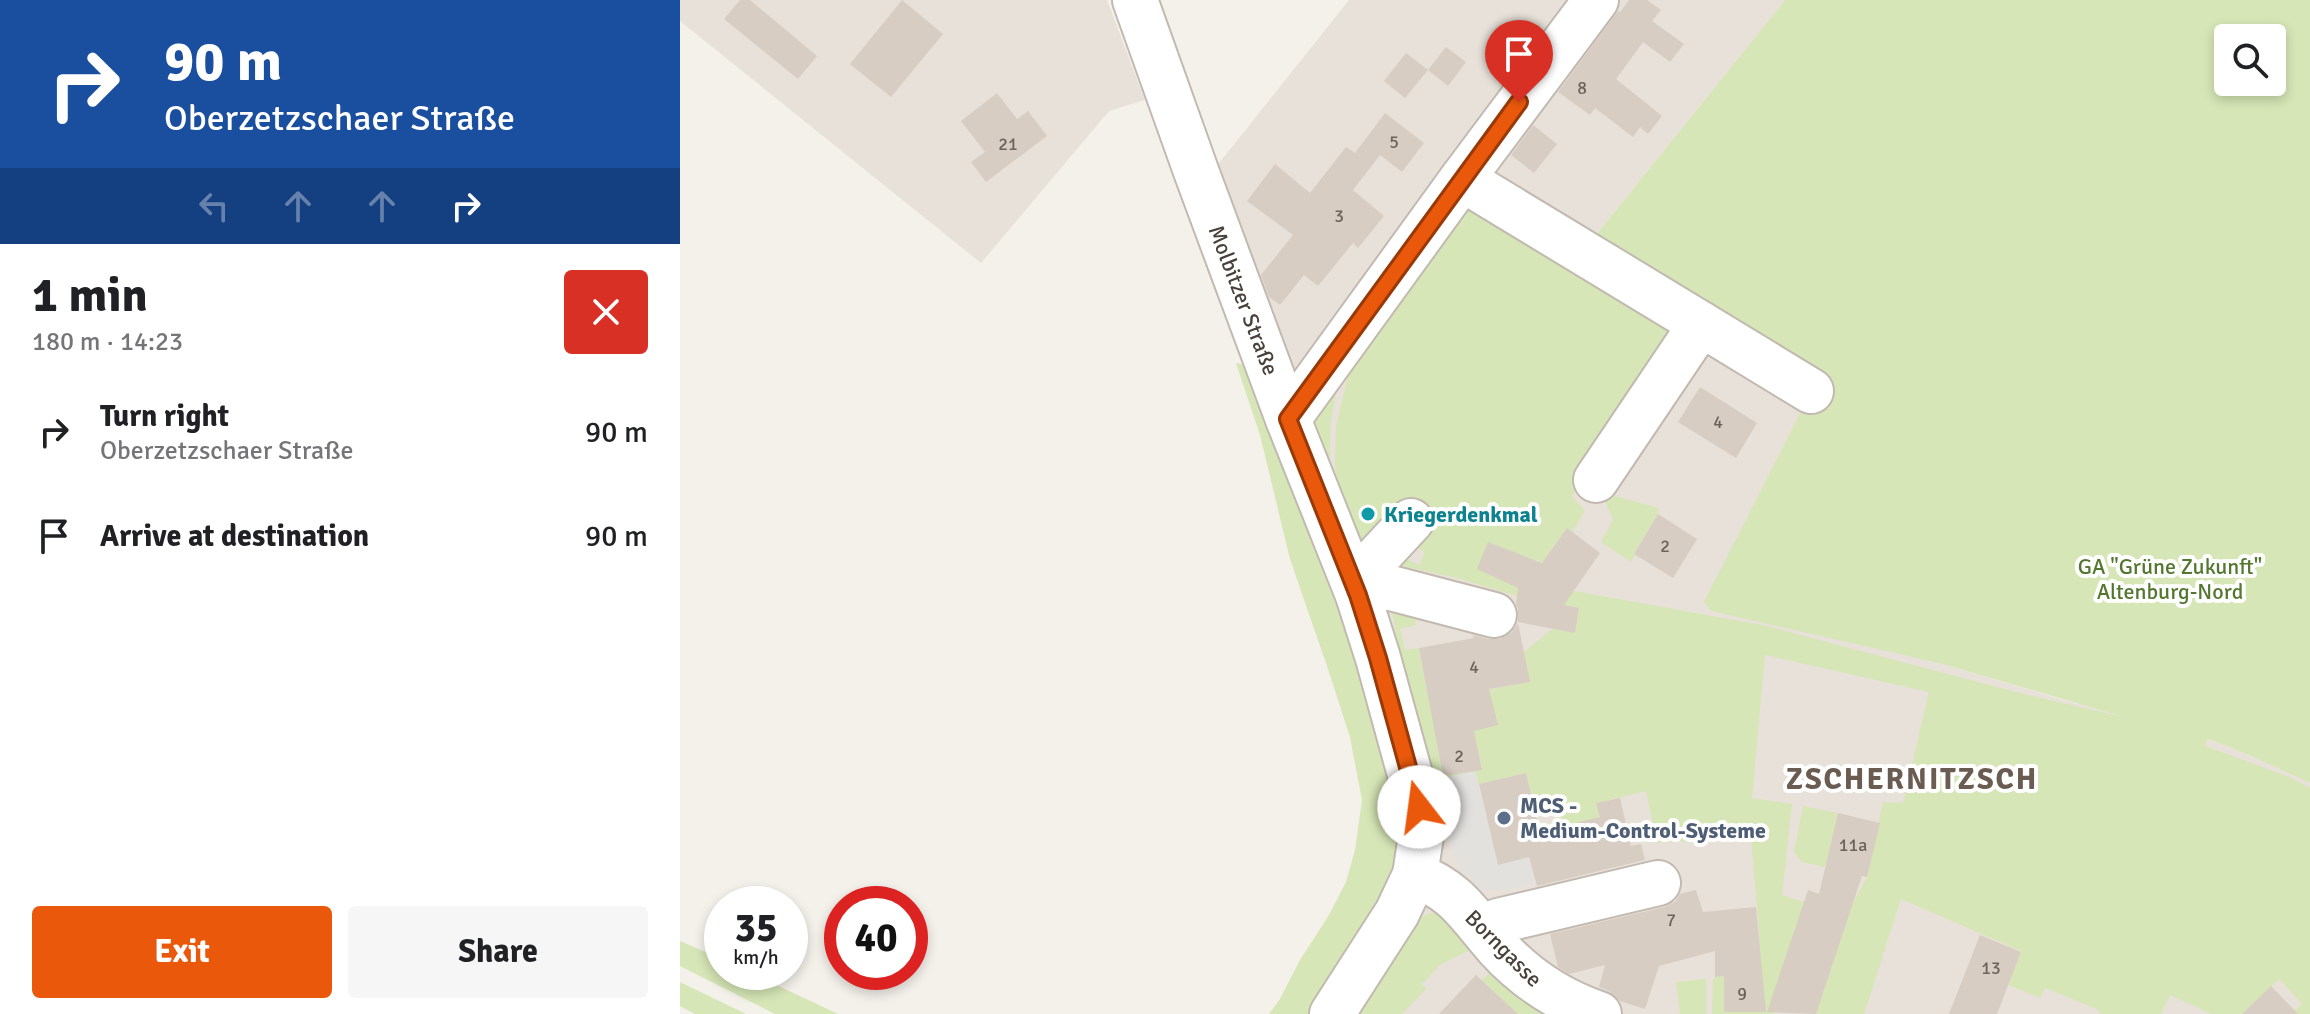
<!DOCTYPE html>
<html lang="en">
<head>
<meta charset="utf-8">
<style>
	:root { --surface:#fff; --page:#f6f6f6; --text:#202124; --muted:#757577; --accent:#ea580c }
	body { margin:0; font-family:Signika,sans-serif; background:var(--page); color:var(--text); height:100vh; display:flex; flex-direction:column; font-size:30px; white-space:nowrap }
	* { box-sizing:border-box; margin:0 }
	p { font-size:26px; color:var(--muted) }
	.icon { flex:none; width:44px; height:44px; fill:none; stroke:currentColor; stroke-width:2; stroke-linecap:round; stroke-linejoin:round }
	.map { position:relative; flex:1; overflow:hidden }
	.side { display:flex; flex-direction:column; background:var(--surface); width:680px }
	.side>* { flex:none }
	.hud { background:#1a4fa0; color:#fff; overflow:hidden }
	.buttons { position:absolute; left:1534px; top:24px; display:grid; gap:16px }
	.buttons a { display:grid; place-items:center; width:72px; height:72px; border-radius:8px; background:var(--surface); box-shadow:0 4px 12px #0003; font-size:40px }
	.speed { position:absolute; left:24px; top:886px; display:flex; gap:16px; font-size:40px; font-weight:700; text-align:center }
	.speed>* { display:grid; place-content:center; width:104px; height:104px; border-radius:50%; background:var(--surface); box-shadow:0 4px 12px #0003; line-height:1 }
	.speed small { font-size:20px; font-weight:400 }
	.speed .limit { border:12px solid #d22; background:#fff; color:#111 }
	.pin { position:absolute; display:grid; place-items:center; width:68px; height:68px; color:#fff; margin:-82px -34px; border-radius:50% 50% 50% 0; rotate:-45deg; box-shadow:0 0 8px #0007 }
	.pin .icon { rotate:45deg }
	.me { position:absolute; width:88px; margin:-44px; rotate:345deg; stroke-linejoin:round; filter:drop-shadow(0 0 6px #0008) }
	.turn { display:flex; align-items:center; gap:28px; height:168px; padding:0 32px; font-size:36px }
	.turn .icon { width:104px; height:104px; stroke-width:2.5 }
	.turn b { display:block; font-size:56px; line-height:68px }
	.lanes { display:flex; align-items:center; height:76px; padding:0 32px; background:#0003; justify-content:center; gap:40px; direction:ltr }
	.lanes .off { opacity:.35 }
	.round { display:grid; place-items:center; flex:none; width:84px; height:84px; border-radius:8px; background:var(--page) }
	.headline { display:flex; align-items:center; justify-content:space-between; height:136px; padding:0 32px }
	h1 { font-size:48px; font-weight:700; line-height:60px }
	.primary-button { display:flex; gap:16px; margin-top:auto; padding:16px 32px }
	.primary-button a { flex:1; height:92px; border-radius:8px; background:var(--accent); color:#fff; font-size:32px; font-weight:700; line-height:92px; text-align:center }
	.primary-button a+a { background:var(--page); color:var(--text) }
	ul { padding:0; list-style:none }
	li { display:flex; align-items:center; gap:24px; height:104px; padding:0 32px }
	li div { flex:1 }
	li b { display:block; font-size:30px }
	li em { font-style:normal }
	main { display:flex; flex:1; min-height:0 }
	.map>svg:first-child { display:block }
</style>
</head>
<body>
<main>
<section class="side">
<div class="hud">
<div class="turn"><svg class="icon" aria-label="right" viewBox="0 0 24 24"><path d="M7 20v-9h11M14 6l5 5-5 5"/></svg><div><b>90 m</b>Oberzetzschaer Straße</div></div>
<div class="lanes"><svg class="icon off" aria-label="left" viewBox="0 0 24 24"><path d="M17 20v-9H6M10 6l-5 5 5 5"/></svg><svg class="icon off" aria-label="ahead" viewBox="0 0 24 24"><path d="M12 20V5M6 11l6-6 6 6"/></svg><svg class="icon off" aria-label="ahead" viewBox="0 0 24 24"><path d="M12 20V5M6 11l6-6 6 6"/></svg><svg class="icon" aria-label="right" viewBox="0 0 24 24"><path d="M7 20v-9h11M14 6l5 5-5 5"/></svg></div>
</div>
<div class="headline"><div><h1>1 min</h1><p>180 m · 14:23</p></div><a class="round" style="background:#d93025;color:#fff"><svg class="icon" aria-label="close" viewBox="0 0 24 24"><path d="M6 6l12 12M18 6L6 18"/></svg></a></div>
<ul>
<li><svg class="icon" aria-label="right" viewBox="0 0 24 24"><path d="M7 20v-9h11M14 6l5 5-5 5"/></svg><div><b>Turn right</b><p>Oberzetzschaer Straße</p></div><em>90 m</em></li>
<li><svg class="icon" aria-label="arrive" viewBox="0 0 24 24"><path d="M6 21V4h12l-3 4 3 4H6"/></svg><div><b>Arrive at destination</b></div><em>90 m</em></li>
</ul>
<div class="primary-button"><a>Exit</a><a>Share</a></div>
</section>
<div class="map">
<svg width="1630" height="1014" viewBox="0 0 1630 1014">
	<rect width="100%" height="100%" fill="#f4f0ea"/>
	<g fill="#e8e1d9">
		<path d="M0,0h427l38,100 -36,11 -128,152 -301,-242z"/>
		<path d="M669,0h436l-193,240 223,144 128,280 124,37 142,38 40,16 61,28v231h-966l94,-170 -230,-667z"/>
	</g>
	<g fill="#d6e6b6" fill-rule="evenodd">
		<path d="M1105,0h525v783l-61,-28 -40,-16h-2l-2,7 82,30 23,12v226h-19l11,-10 -23,-25 -37,35h-31l-41,-19 -9,19h-61l-1,-4 -54,-22 -5,10 -32,-13 13,-34 -120,-52 -37,115h-48l36,-109 15,-28 16,-75 20,1 26,-111 -164,-37 -13,143 40,6 -10,91 22,7 -20,83 -10,29h-62l1,-35 2,-2 9,-1v36h36l-1,-82 -8,-93 -94,6 -11,-52 -49,12 3,16 -39,8 -8,-29 -20,4 -7,-29 -47,11 -4,-12 -44,9 -32,-125 -9,-59 23,3 3,25 -16,4 5,21 14,-2 10,53 100,-19 -5,-30 28,-23 23,3 4,-24 -62,-12 -60,-18 -64,-14 6,-8 21,9 5,-13 -20,-10 -30,6 -15,-5 -23,-61 -2,-18 1,-38 13,-54 15,-25 108,-151 213,129 -113,171 13,15 -13,21 -6,-3 -24,34 -6,-4 -18,29 51,2 198,36 245,65 115,27 -184,-54 -232,-53 -7,-9 111,-218 -223,-144zM1548,38h44v44h-44zM795,734l7,35 -39,6 -7,-33z"/>
		<path d="M556,363l19,4 81,237 3,-1 65,220 -14,68 -75,123h-46l11,-15 20,-39 29,-45 17,-33 9,-32 7,-50 -12,-63 -22,-68 -38,-110 -30,-124z"/>
		<path d="M656,393l-6,33v37l-8,4c-14,-35 -15,-41 7,-72z"/>
		<path d="M921,492l58,16 -1,6 -24,39 1,2 -4,7 -30,-20 12,-22z"/>
		<path d="M1123,806l35,7 -13,54 -23,-5 -8,-10z"/>
		<path d="M749,913l13,2 40,29 -42,21 -18,19 4,5 -24,25h-44l63,-96z"/>
		<path d="M0,941l42,18v13h27l89,42h-63l-95,-48z"/>
		<path d="M819,964l55,50h-36l-36,-34z"/>
		<path d="M1026,979v35h-26l-4,-32z"/>
		<path d="M0,982l66,32h-51l-15,-8z"/>
	</g>
	<path fill="#e3e1de" d="M795,771l23,93 31,-7 7,26 -30,7h-27l-9,-14 -5,3 -19,-48 -15,-50z"/>
	<g fill="#d8cdc3">
		<path d="M60,0h10l67,56 -19,23 -74,-60z"/>
		<path d="M222,0l41,34 -52,63 -41,-33z"/>
		<path d="M949,0h18l14,10 -9,11 32,23 -14,18 -27,-20 -27,37 46,37 -14,18 -8,-7 -7,10 -38,-29 -5,7 -32,-23 60,-81 2,1z"/>
		<path d="M766,47l20,15 -18,24 -20,-16z"/>
		<path d="M726,53l22,17 -23,28 -21,-17z"/>
		<path d="M317,93l20,26 11,-8 19,25 -61,46 -15,-20 14,-10 -24,-31z"/>
		<path d="M705,113l39,30 -22,29 -22,-17 -27,35 31,26 -26,32 -5,-5 -35,43 -14,-11 -24,30 -11,-8 -8,-22 32,-40 -46,-34 28,-37 35,29 36,-46 9,6z"/>
		<path d="M853,125l24,19 -23,29 -23,-18z"/>
		<path d="M1020,387l57,36 -21,35 -58,-36z"/>
		<path d="M978,514l39,25 -24,39 -39,-24z"/>
		<path d="M887,528l33,25 -36,52 15,3 -4,25 -57,-11v-13l-2,-5 2,-16 -41,-19 11,-27 54,21z"/>
		<path d="M838,623l12,59 -41,7 9,36 -24,6 8,39 -39,6 -24,-128 55,-10 -1,-3 15,4h12l11,-6z"/>
		<path d="M846,773l14,59 60,-15 -4,-14 24,-5 11,48 10,-2 4,16 -108,26 -8,-29 -31,8 -19,-81z"/>
		<path d="M1158,813l42,10 -13,54 -5,-1 -46,138 -49,-2 41,-122 11,4z"/>
		<path d="M1016,890l7,22 53,-5 10,105h-42v-36l-9,1v-26l-56,15 -14,43 -25,-8 -12,-10 -9,-4 6,-22 -36,9 -11,-7 -8,-33 114,-27 11,-5 5,-8z"/>
		<path d="M1300,935l41,17 -24,62h-48z"/>
		<path d="M796,975l42,39h-79z"/>
		<path d="M1591,986l27,28h-56z"/>
	</g>
	<g fill="none" stroke-linecap="round" stroke-linejoin="round">
		<defs>
			<g id="minor">
				<path d="M455,0l61,171 92,248 70,176 20,63 41,149 2,29 -6,39 -18,38 -65,101"/>
				<path d="M782,179l239,145 -105,156"/>
				<path d="M1021,324l110,67"/>
				<path d="M608,419l174,-240 134,-179"/>
				<path d="M671,576l20,-12 40,-43"/>
				<path d="M678,595l29,-8 107,28"/>
				<path d="M735,875c42,16 54,40 82,72 29,32 61,53 102,67"/>
				<path d="M803,929l15,-8 160,-38"/>
			</g>
		</defs>
		<use href="#minor" stroke="#c2b9b0" stroke-width="48"/>
		<use href="#minor" stroke="#fff" stroke-width="44"/>
	</g>
	<g fill="none" stroke-linecap="round" stroke-linejoin="round">
		<defs>
			<path id="route" d="M739,807l-41,-149 -20,-63 -70,-176 231,-317"/>
		</defs>
		<use href="#route" stroke="#983908" stroke-width="20"/>
		<use href="#route" stroke="#ea580c" stroke-width="14"/>
	</g>
	<circle fill="#0f9aa8" stroke="#fff" stroke-width="3" cx="688" cy="514" r="8"/>
	<circle fill="#5c6f8a" stroke="#fff" stroke-width="3" cx="824" cy="818" r="8"/>
	<g text-anchor="middle" stroke-width="8" stroke-linejoin="round" paint-order="stroke">
		<g font-size="18" fill="#6c635c">
			<text x="902" y="94">8</text>
			<text x="714" y="148">5</text>
			<text x="328" y="150">21</text>
			<text x="659" y="222">3</text>
			<text x="1038" y="428">4</text>
			<text x="985" y="552">2</text>
			<text x="794" y="673">4</text>
			<text x="779" y="762">2</text>
			<text x="1173" y="851">11a</text>
			<text x="991" y="926">7</text>
			<text x="1311" y="974">13</text>
			<text x="1062" y="1000">9</text>
		</g>
		<g font-size="22" fill="#484039" stroke="#fff">
			<text transform="translate(564 300) rotate(69)" y="8">Molbitzer Straße</text>
			<text transform="translate(824 948) rotate(45)" y="8">Borngasse</text>
		</g>
		<g font-size="22" font-weight="bold" fill="#0d838f" stroke="#fff" text-anchor="start">
			<text x="704" y="522">Kriegerdenkmal</text>
		</g>
		<g font-size="22" fill="#53772f" stroke="#fff">
			<text x="1490" y="574">GA "Grüne Zukunft"<tspan x="1490" dy="25">Altenburg-Nord</tspan></text>
		</g>
		<g font-size="22" font-weight="bold" fill="#4e5e75" stroke="#fff" text-anchor="start">
			<text x="840" y="813">MCS -<tspan x="840" dy="25">Medium-Control-Systeme</tspan></text>
		</g>
		<g font-size="30" font-weight="bold" letter-spacing="2" fill="#6a5c50" stroke="#fff">
			<text x="1232" y="789">ZSCHERNITZSCH</text>
		</g>
	</g>
</svg>
<div class="buttons">
<a><svg class="icon" aria-label="search" viewBox="0 0 24 24"><circle cx="10" cy="10" r="6"/><path d="M15 15l6 6"/></svg></a>
</div>
<div class="speed"><div>35<small>km/h</small></div><div class="limit">40</div></div>
<div class="pin" style="left:839px;top:102px;background:#d93025"><svg class="icon" aria-label="arrive" viewBox="0 0 24 24"><path d="M6 21V4h12l-3 4 3 4H6"/></svg></div>
<svg class="me" style="left:739px;top:807px" viewBox="-20 -20 40 40"><circle r="19" fill="#fff"/><path d="M0-13L10 11 0 6-10 11z" fill="#ea580c"/></svg>
</div>
</main>
</body>
</html>
